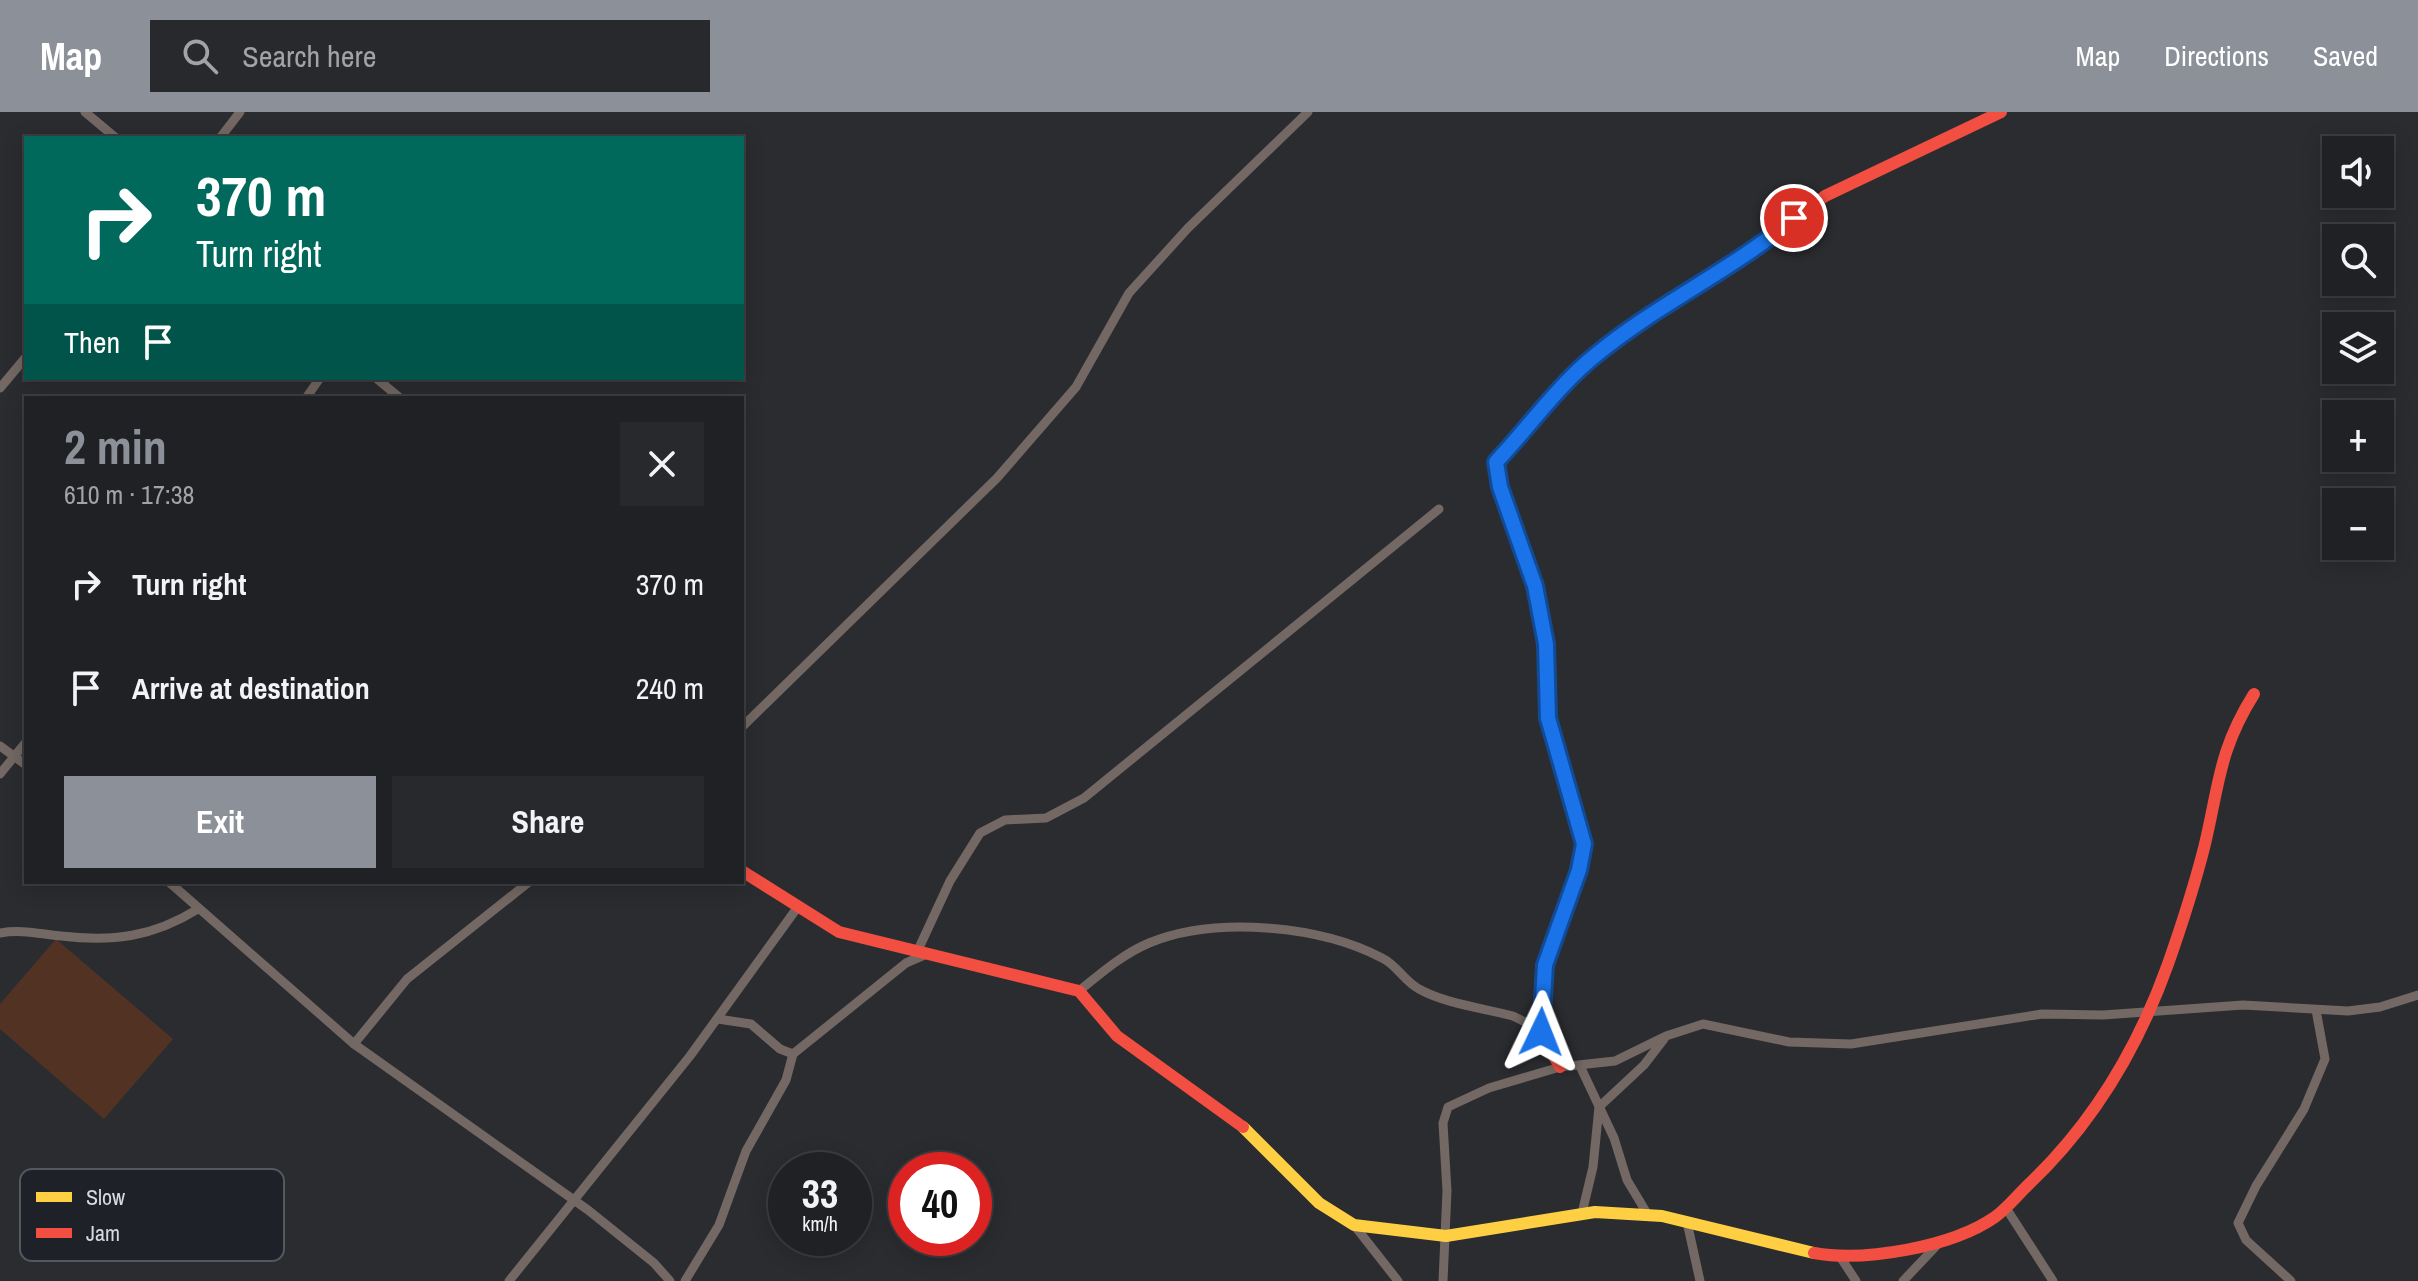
<!DOCTYPE html>
<html lang="en">
<head>
<meta charset="utf-8">
<style>
	:root { --surface:#202124; --page:#28292c; --text:#f1f3f6; --muted:#a2a3a6; --line:#3d3e41; --accent:#8c9099 }
	body { margin:0; font-family:"Archivo Narrow",sans-serif; background:var(--page); color:var(--text); height:100vh; display:flex; flex-direction:column; font-size:30px; white-space:nowrap }
	* { box-sizing:border-box; margin:0 }
	p { font-size:26px; color:var(--muted) }
	.icon { flex:none; width:44px; height:44px; fill:none; stroke:currentColor; stroke-width:2; stroke-linecap:round; stroke-linejoin:round }
	.map { position:relative; flex:1; overflow:hidden }
	.panel { position:absolute; left:24px; top:284px; width:720px; height:488px; display:flex; flex-direction:column; background:var(--surface); border-radius:0px; box-shadow:0 4px 20px #0003,0 0 0 2px var(--line) }
	.panel>* { flex:none }
	.hud { position:absolute; left:24px; top:24px; width:720px; height:244px; border-radius:0px; box-shadow:0 4px 20px #0003,0 0 0 2px var(--line); background:#00695c; color:#fff; overflow:hidden }
	.fabs { position:absolute; left:2322px; top:24px; display:grid; gap:16px }
	.fabs a { display:grid; place-items:center; width:72px; height:72px; border-radius:0px; background:var(--surface); box-shadow:0 4px 20px #0003,0 0 0 2px var(--line); font-size:40px }
	.speed { position:absolute; left:768px; top:1040px; display:flex; gap:16px; font-size:40px; font-weight:700; text-align:center }
	.speed>* { display:grid; place-content:center; width:104px; height:104px; border-radius:50%; background:var(--surface); box-shadow:0 4px 20px #0003,0 0 0 2px var(--line); line-height:1 }
	.speed small { font-size:20px; font-weight:400 }
	.speed .limit { border:12px solid #d22; background:#fff; color:#111 }
	.pin { position:absolute; display:grid; place-items:center; width:68px; height:68px; color:#fff; margin:-34px; border:4px solid #fff; border-radius:50%; box-shadow:0 2px 8px #0007 }
	.me { position:absolute; width:88px; margin:-44px; rotate:2deg; stroke-linejoin:round; filter:drop-shadow(0 0 6px #0008) }
	.turn { display:flex; align-items:center; gap:28px; height:168px; padding:0 40px; font-size:36px }
	.turn .icon { width:104px; height:104px; stroke-width:2.5 }
	.turn b { display:block; font-size:56px; line-height:68px }
	.then { display:flex; align-items:center; height:76px; padding:0 40px; background:#0003; gap:16px; font-size:30px }
	.round { display:grid; place-items:center; flex:none; width:84px; height:84px; border-radius:0px; background:var(--page) }
	.summary { display:flex; align-items:center; justify-content:space-between; height:136px; padding:0 40px }
	h1 { font-size:48px; font-weight:700; line-height:60px; color:var(--accent) }
	.cta { display:flex; gap:16px; margin-top:auto; padding:16px 40px }
	.cta a { flex:1; height:92px; border-radius:0px; background:var(--accent); color:#fff; font-size:32px; font-weight:700; line-height:92px; text-align:center }
	.cta a+a { background:var(--page); color:var(--text) }
	ul { padding:0; list-style:none }
	li { display:flex; align-items:center; gap:24px; height:104px; padding:0 40px }
	li div { flex:1 }
	li b { display:block; font-size:30px }
	li em { font-style:normal }
	header { display:flex; align-items:center; gap:48px; box-sizing:border-box; height:112px; padding:0 40px; background:var(--accent); color:#fff }
	header strong { font-size:38px }
	nav { display:flex; gap:44px; margin-inline-start:auto; font-size:28px }
	.search { width:560px; height:72px; background:var(--page); display:flex; align-items:center; gap:20px; box-sizing:border-box; padding:0 28px; border-radius:0px; color:var(--muted); font-size:30px }
	.map>svg:first-child { display:block }
</style>
</head>
<body>
<header>
<strong>Map</strong>
<div class="search"><svg class="icon" aria-label="search" viewBox="0 0 24 24"><circle cx="10" cy="10" r="6"/><path d="M15 15l6 6"/></svg>Search here</div>
<nav><a>Map</a><a>Directions</a><a>Saved</a></nav>
</header>
<div class="map">
<svg width="2418" height="1169" viewBox="0 0 2418 1169">
	<rect width="100%" height="100%" fill="#2b2c30"/>
	<path fill="#523222" d="M56,827l117,100 -69,80 -104,-90v-25z"/>
	<g fill="none" stroke-linecap="round" stroke-linejoin="round">
		<g stroke="#736863" stroke-width="9">
			<path d="M85,0l31,26"/>
			<path d="M220,26l20,-26"/>
			<path d="M376,266l24,20"/>
			<path d="M0,276l26,-31"/>
			<path d="M306,286l14,-20"/>
			<path d="M742,615l255,-249 79,-91 53,-94 59,-65 120,-116"/>
			<path d="M0,634l26,19"/>
			<path d="M0,662l26,-32"/>
			<path d="M169,770l185,162 234,166 66,53 16,18"/>
			<path d="M0,821c21,-4 40,1 61,3 52,6 92,1 137,-27"/>
			<path d="M918,838l32,-69 30,-48 25,-13 41,-2 38,-20 355,-289"/>
			<path d="M1079,879c22,-18 44,-37 70,-48 66,-27 170,-18 233,15 15,7 22,23 37,31 27,15 64,19 94,27l14,7 16,18"/>
			<path d="M718,907l33,5 29,25 13,5 113,-91 23,-10"/>
			<path d="M354,932l53,-65 122,-97"/>
			<path d="M1580,954l34,72 13,42 21,35"/>
			<path d="M2006,1096l47,73"/>
			<path d="M1582,1101l11,-46 6,-60 45,-42 20,-26"/>
			<path d="M1687,1110l13,59"/>
			<path d="M1354,1113l44,56"/>
			<path d="M1839,1143l17,26"/>
			<path d="M509,1169l181,-225 107,-148"/>
			<path d="M685,1169l34,-56 27,-74 40,-71 7,-26"/>
			<path d="M1443,1169l4,-90 -4,-68 5,-16 41,-19 71,-21 55,-6 51,-25 37,-12 86,18 62,2 191,-30 61,1 140,-10 105,6 32,-4 38,-12"/>
			<path d="M1903,1169l37,-39"/>
			<path d="M2291,1169l-45,-41 -8,-17 18,-37 48,-77 21,-50 -9,-49"/>
		</g>
		<g stroke="#ffcf43" stroke-width="12">
			<path d="M1524,320l62,-69 54,-42 120,-75"/>
			<path d="M1243,1015l76,76 35,22 92,11 149,-24 67,4 152,37"/>
		</g>
		<g stroke="#f24e42" stroke-width="12">
			<path d="M1760,134l65,-50 176,-84"/>
			<path d="M1524,320l-28,30 4,25 35,99 11,58 2,74 36,126 -5,26 -34,95 -4,67 19,35"/>
			<path d="M742,759l97,61 240,59 38,45 126,91"/>
			<path d="M1814,1141c51,9 138,-6 181,-36 11,-8 21,-20 31,-30 65,-61 112,-139 142,-223 13,-37 26,-77 36,-116 15,-61 14,-97 50,-154"/>
		</g>
	</g>
	<g fill="none" stroke-linecap="round" stroke-linejoin="round">
		<defs>
			<path id="route" d="M1541,920l4,-67 34,-95 5,-26 -36,-126 -2,-74 -11,-58 -35,-99 -4,-25c33,-35 63,-78 101,-108 62,-51 136,-84 197,-136"/>
		</defs>
		<use href="#route" stroke="#114b97" stroke-width="20"/>
		<use href="#route" stroke="#1a73e8" stroke-width="14"/>
	</g>
	<rect x="20" y="1057" width="264" height="92" rx="12" fill="#1f2128" stroke="#56585f" stroke-width="2"/>
	<rect x="36" y="1080" width="36" height="10" fill="#ffcf43"/>
	<rect x="36" y="1116" width="36" height="10" fill="#f24e42"/>
	<g font-size="22" fill="#d7d9de">
		<text x="86" y="1093">Slow</text>
		<text x="86" y="1129">Jam</text>
	</g>
</svg>
<div class="fabs">
<a><svg class="icon" aria-label="sound" viewBox="0 0 24 24"><path d="M4 9h4l5-4v14l-5-4H4zM17 9q2 3 0 6"/></svg></a>
<a><svg class="icon" aria-label="search" viewBox="0 0 24 24"><circle cx="10" cy="10" r="6"/><path d="M15 15l6 6"/></svg></a>
<a><svg class="icon" aria-label="layers" viewBox="0 0 24 24"><path d="M12 4l9 5-9 5-9-5zM3 14l9 5 9-5"/></svg></a>
<a>+</a>
<a>−</a>
</div>
<div class="speed"><div>33<small>km/h</small></div><div class="limit">40</div></div>
<div class="pin" style="left:1794px;top:106px;background:#d93025"><svg class="icon" aria-label="arrive" viewBox="0 0 24 24"><path d="M6 21V4h12l-3 4 3 4H6"/></svg></div>
<svg class="me" style="left:1541px;top:920px" viewBox="-20 -20 40 40"><path d="M0-17L14 15 0 8-14 15z" fill="#1a73e8" stroke="#fff" stroke-width="4"/></svg>
<div class="hud">
<div class="turn"><svg class="icon" aria-label="right" viewBox="0 0 24 24"><path d="M7 20v-9h11M14 6l5 5-5 5"/></svg><div><b>370 m</b>Turn right</div></div>
<div class="then">Then<svg class="icon" aria-label="arrive" viewBox="0 0 24 24"><path d="M6 21V4h12l-3 4 3 4H6"/></svg></div>
</div>
<section class="panel">
<div class="summary"><div><h1>2 min</h1><p>610 m · 17:38</p></div><a class="round"><svg class="icon" aria-label="close" viewBox="0 0 24 24"><path d="M6 6l12 12M18 6L6 18"/></svg></a></div>
<ul>
<li><svg class="icon" aria-label="right" viewBox="0 0 24 24"><path d="M7 20v-9h11M14 6l5 5-5 5"/></svg><div><b>Turn right</b></div><em>370 m</em></li>
<li><svg class="icon" aria-label="arrive" viewBox="0 0 24 24"><path d="M6 21V4h12l-3 4 3 4H6"/></svg><div><b>Arrive at destination</b></div><em>240 m</em></li>
</ul>
<div class="cta"><a>Exit</a><a>Share</a></div>
</section>
</div>
</body>
</html>
